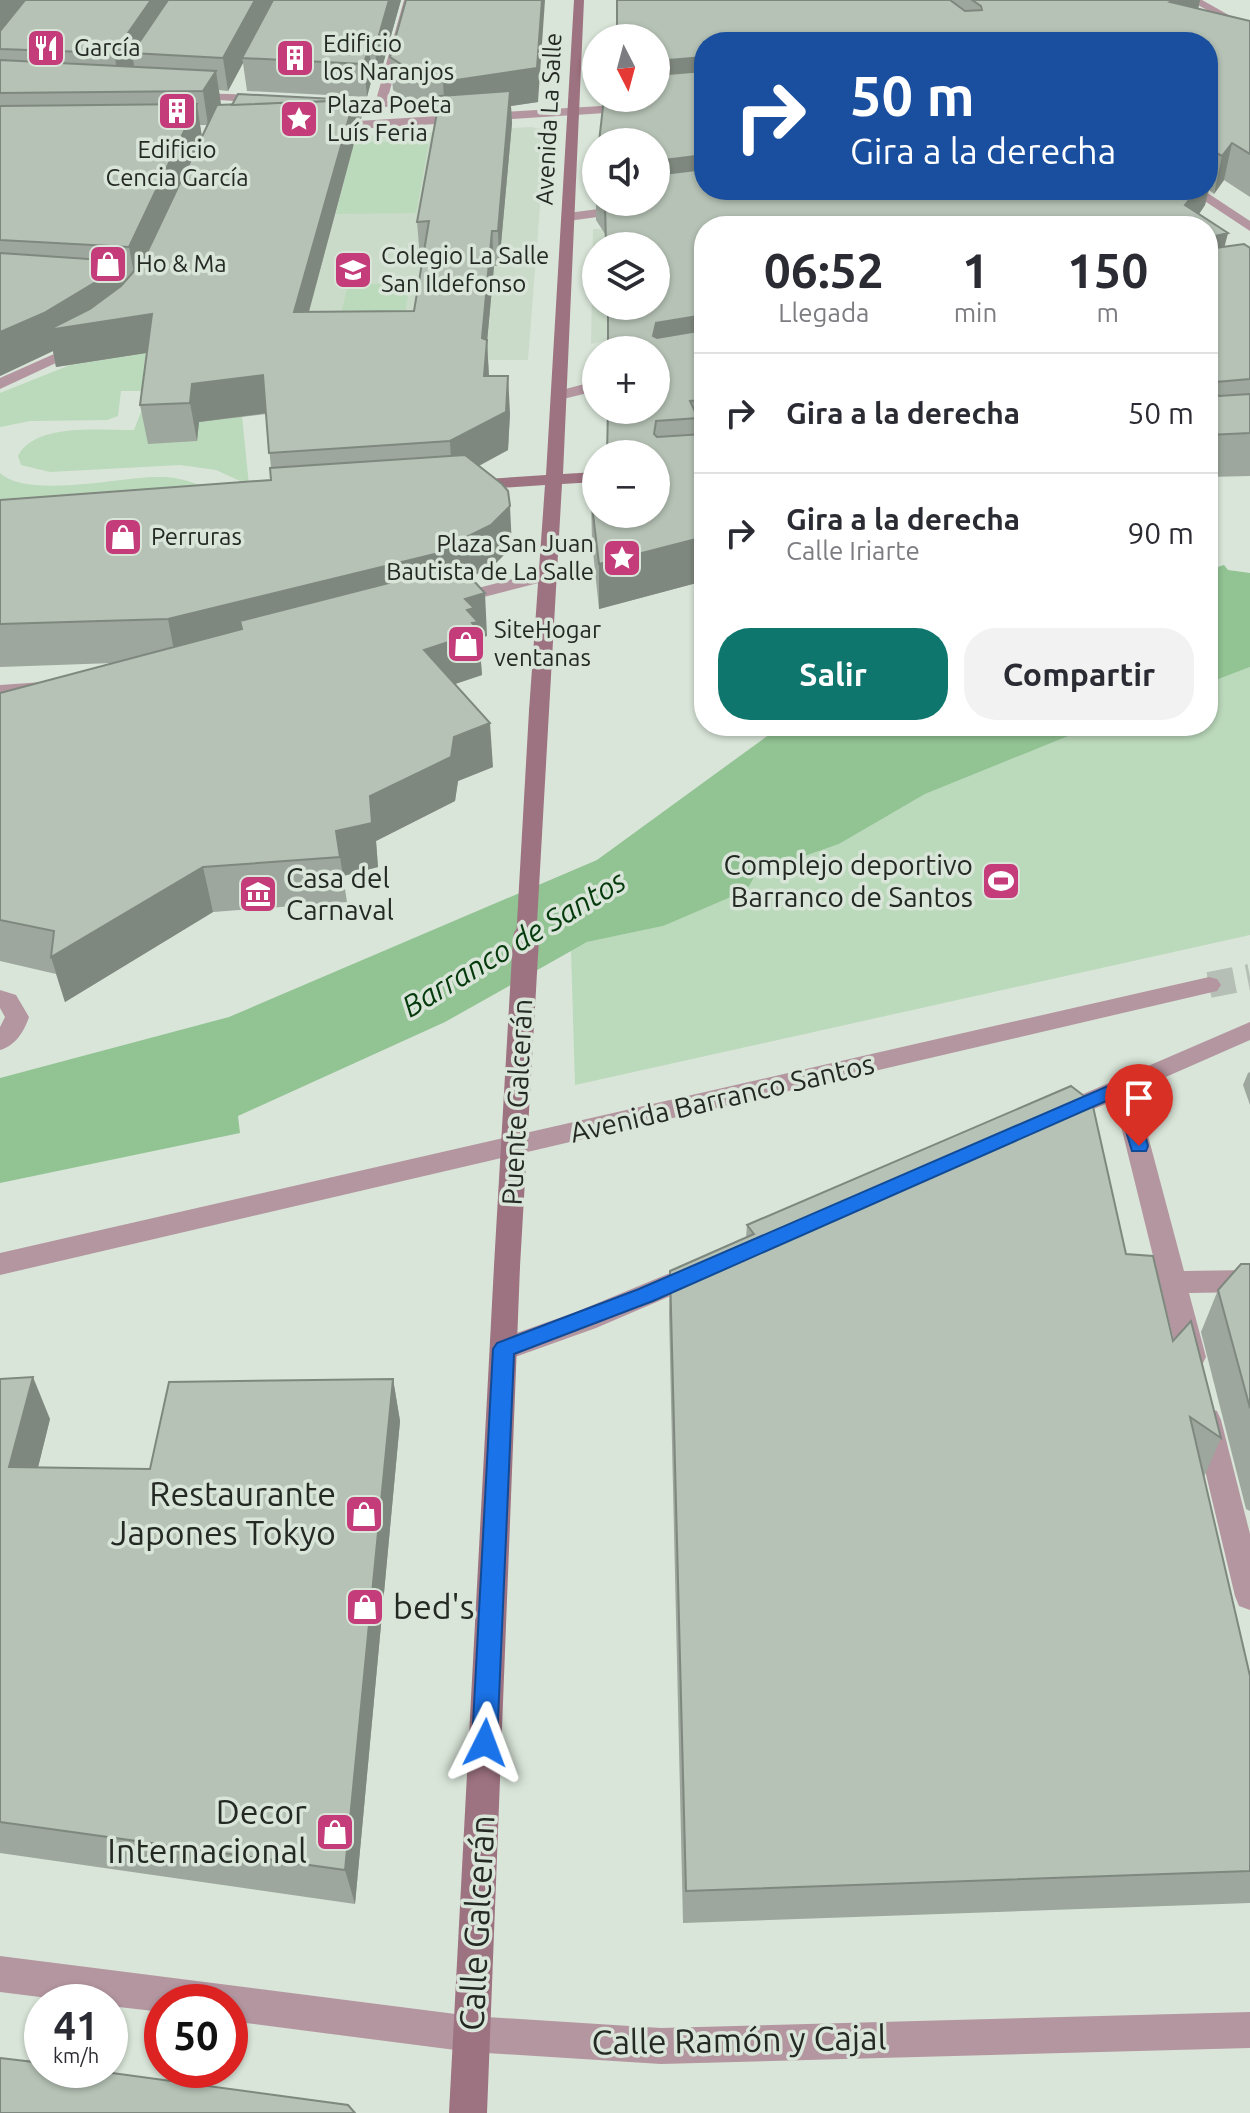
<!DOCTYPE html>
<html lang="es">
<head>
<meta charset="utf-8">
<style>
	:root { --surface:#fff; --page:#f2f2f3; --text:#2b2b33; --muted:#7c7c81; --line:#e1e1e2; --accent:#0f766e }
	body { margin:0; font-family:Ubuntu,sans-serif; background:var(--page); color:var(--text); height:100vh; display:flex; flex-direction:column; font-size:30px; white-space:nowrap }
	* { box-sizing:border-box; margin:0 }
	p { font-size:26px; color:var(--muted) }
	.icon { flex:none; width:44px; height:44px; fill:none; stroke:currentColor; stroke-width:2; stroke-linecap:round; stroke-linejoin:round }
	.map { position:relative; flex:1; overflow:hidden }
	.sheet { position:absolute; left:694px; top:216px; width:524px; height:520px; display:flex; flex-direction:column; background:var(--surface); border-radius:32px; box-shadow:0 2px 6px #0004 }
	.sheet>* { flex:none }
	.guide { position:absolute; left:694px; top:32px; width:524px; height:168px; border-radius:32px; box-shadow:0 2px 6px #0004; background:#1a4fa0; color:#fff; overflow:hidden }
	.needle { width:52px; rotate:174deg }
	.buttons { position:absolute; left:582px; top:24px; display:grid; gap:16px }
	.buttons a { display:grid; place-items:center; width:88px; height:88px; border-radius:50%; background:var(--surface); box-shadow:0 2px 6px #0004; font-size:40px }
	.speed { position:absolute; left:24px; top:1984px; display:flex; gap:16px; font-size:40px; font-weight:700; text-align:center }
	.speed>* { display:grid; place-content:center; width:104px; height:104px; border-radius:50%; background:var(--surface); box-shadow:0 2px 6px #0004; line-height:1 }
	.speed small { font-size:20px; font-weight:400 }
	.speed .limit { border:12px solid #d22; background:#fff; color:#111 }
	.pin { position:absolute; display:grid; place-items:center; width:68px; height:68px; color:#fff; margin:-82px -34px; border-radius:50% 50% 50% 0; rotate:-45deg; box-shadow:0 0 8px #0007 }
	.pin .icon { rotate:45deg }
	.me { position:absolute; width:88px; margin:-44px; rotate:3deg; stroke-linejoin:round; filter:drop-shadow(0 0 6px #0008) }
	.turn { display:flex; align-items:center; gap:28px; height:168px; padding:0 24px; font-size:36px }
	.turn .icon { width:104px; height:104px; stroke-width:2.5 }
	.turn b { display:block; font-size:56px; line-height:68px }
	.eta { display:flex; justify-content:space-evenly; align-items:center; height:136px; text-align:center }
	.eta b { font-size:48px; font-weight:700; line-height:56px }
	.primary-button { display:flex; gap:16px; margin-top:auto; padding:16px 24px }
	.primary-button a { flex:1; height:92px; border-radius:32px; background:var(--accent); color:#fff; font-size:32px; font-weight:700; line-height:92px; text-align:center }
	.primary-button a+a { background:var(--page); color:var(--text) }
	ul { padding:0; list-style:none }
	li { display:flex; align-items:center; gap:24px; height:120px; padding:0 24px; border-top:2px solid var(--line) }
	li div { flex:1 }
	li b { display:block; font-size:30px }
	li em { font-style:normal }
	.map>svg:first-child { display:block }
</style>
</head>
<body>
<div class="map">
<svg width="1250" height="2113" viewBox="0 0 1250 2113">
	<rect width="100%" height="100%" fill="#d9e5d9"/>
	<g fill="#cadbc9" fill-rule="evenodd">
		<path d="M531,127l15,3 -18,230h-131l-301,-9 144,-209z"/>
		<path d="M593,229h111v78l-69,27 -44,10zM596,246h60v60h-60z"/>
	</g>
	<g fill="#bbd9bb">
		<path d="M354,142h75l-13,71 -80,1z"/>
		<path d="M348,284h62l-9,52h-65z"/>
		<path d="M167,350l-8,41h-38l-3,25 -11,4 -77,1 -30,6v-34l70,-28z"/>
		<path d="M141,412l76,7 25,-3 7,69 -7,1 -2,-5 -24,-11 -36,-5 -130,7 -29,-7 -3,-9c18,-34 83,-25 116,-26z"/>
		<path d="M0,473c27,26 121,4 157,4 20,-1 36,5 54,13l-211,15z"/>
		<path d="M1250,667v268l-675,150 -4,-134 16,-9 76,-16 93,-53 83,-29 86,-50 168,-68h115v-43z"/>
	</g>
	<g fill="#92c393">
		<path d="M1224,565l4,5 22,3v94l-42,16v-113z"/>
		<path d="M781,726h312l-168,68 -86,50 -83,29 -9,17 -84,36 -76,16 -142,80 -207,94 2,17 -240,50v-105l229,-61 368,-157z"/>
	</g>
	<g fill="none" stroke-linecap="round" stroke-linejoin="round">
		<path stroke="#b5bfb5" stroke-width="26" stroke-dasharray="26 13" stroke-linecap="butt" d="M1209,985l41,-8"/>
		<g fill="#b496a0" fill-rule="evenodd">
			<path d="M404,0h10l-27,101 61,2 6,4 -2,3 -127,-6 -2,-2 6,-4 47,2z"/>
			<path d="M1189,0h13l48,27v7z"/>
			<path d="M189,93l80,2 6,4 -6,4 -84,-5 -2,-2z"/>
			<path d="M633,104l6,4 -2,3 -311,20 -6,-4 6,-4z"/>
			<path d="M1188,190h15l47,31v10z"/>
			<path d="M629,205l5,1v6l-66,9 -7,-4 7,-4z"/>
			<path d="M81,342l5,1v6l-86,40v-11z"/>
			<path d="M596,381v10l-37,9 -8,-5 3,-3z"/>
			<path d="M548,570l6,1 3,4 -3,4 -101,26 -9,-5 3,-4z"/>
			<path d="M43,682l10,6 -3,4 -50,5v-12z"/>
			<path d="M1209,977l8,2 4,6 -4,6 -1217,284v-22z"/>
			<path d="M0,990l16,5 13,22c-5,15 -14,29 -29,33v-23l5,-10 -5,-9z"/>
			<path d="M1250,1022v18l-123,54 16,23 41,154 66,-1v22l-61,1 17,64 -4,8 -10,4 -10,-4 -4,-8 -59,-239 -13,-14 -44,18 -9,-3 -3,-6 3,-6z"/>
			<path d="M699,1261l9,3 4,8 -4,8 -112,48 -92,33 -10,-4 -4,-8 4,-8 82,-29z"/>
			<path d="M1207,1408l10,3 4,9 29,114v76l-11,-4 -4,-10 -42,-176 4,-9z"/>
			<path d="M0,1956l471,60 190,12 589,-16v36l-589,16 -190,-12 -241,-31v-19h-68v10l-52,-6v-4h-30l-80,-10z"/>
		</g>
		<g fill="#9d7281" fill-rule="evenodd">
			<path d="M574,0h10l-21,474 33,-2v10l-34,2 -13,227 -10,6 -10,-6 16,-226 -74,5 -8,-5 8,-5 75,-5z"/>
			<path d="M507,1255l9,3 4,8 -33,847h-38l45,-847 4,-8z"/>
		</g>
		<path stroke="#9d7281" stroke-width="20" d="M526,940l13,-229"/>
		<path stroke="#9d7281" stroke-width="26" d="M507,1266l19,-328"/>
	</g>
	<g fill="#9da79d" fill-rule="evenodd">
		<path d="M0,0h401l-23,82 -6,-4 -5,19 -120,-6 -4,-28 -15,28 -9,-1 1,15 143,-5v10l-2,9 -5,1 1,12 -48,180 105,-1 9,-54h-3l-3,-35 23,-122 -33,-1 -14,-9 -3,-33 16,-57 132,102 -27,4 1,17 -13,143h-5l-7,76 2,34 21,37 -2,37 -29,16 33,81 -18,18 -23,12 16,59 -8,2 3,37 -27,9 38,83 -35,14 -3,20 -79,40 2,26 -35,9 4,26 -134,10 -148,90 -9,-28 -56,-13v-268l113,-30 -113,4v-167l271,-20v-12l-5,-54 -67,8 -2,19 -49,3 -8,-39 7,-52 -91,14 -3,-16 -53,25zM200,125h8l-6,12z"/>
		<path d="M617,0h583l-2,9 52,12v176l-26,-17 -10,14 -5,-4 -4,15 -6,9 29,19 -4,13 26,2v228l-42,1v-251h-504v355l-105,28 -7,-67 -1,-45 65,17 -48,-164 -1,-44h49v-60h-51v-12l-9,-14v-38v20h60v-104zM704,42h504v148h-504z"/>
		<path d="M1250,1072v33l-7,-20 5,-12z"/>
		<path d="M747,1225l379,29 47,87 48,97 -17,39 46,199v227l-567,20 -14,-610 1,-42 76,-33z"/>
		<path d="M1250,1264v247l-4,-2 -45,-177 17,-42z"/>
		<path d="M0,1379l50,40 -12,48 112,2 243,-90 7,42 -45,483 -355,-51z"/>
	</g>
	<g fill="#7f887f">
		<path d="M0,0h37l-37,48z"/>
		<path d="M151,0h26l-45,53 2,12 -14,21 -6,-33z"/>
		<path d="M255,0h21l-34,58 1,5 -15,28 -5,-33z"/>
		<path d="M389,0h12l-23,82 -3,-33z"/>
		<path d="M542,0h3l-7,102 -27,4 1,17 -13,143 -1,-35 -53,-115 -2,-34 94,-14z"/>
		<path d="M1174,0h26l-4,19 -26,-17z"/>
		<path d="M369,46l3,32 -5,19 -3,-33z"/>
		<path d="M704,57v35l-48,4v-35z"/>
		<path d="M216,71l5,33 -13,21 -5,-34z"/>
		<path d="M354,100l3,32 -58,216 -5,-36z"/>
		<path d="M363,100v10l-2,9 -1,-9z"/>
		<path d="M197,104l5,34 -66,146 -7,-37z"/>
		<path d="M1232,143l-8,37 -10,14 8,-38z"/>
		<path d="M704,155v35l-48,9v-38z"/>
		<path d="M1214,167l-9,38 -8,12 -15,3 -7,-30h33v-15z"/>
		<path d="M492,231l2,35 -7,76 2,35 -3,37 -4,-76z"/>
		<path d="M1228,233l-10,39 -10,3 7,-39z"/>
		<path d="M118,261l7,38 27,15 7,37 -103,16 -3,-16 -53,25v-44z"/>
		<path d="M704,315v41l-48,8 -3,-28 3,-13z"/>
		<path d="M263,375l5,38 -69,9 -2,19 -7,-38 2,-19z"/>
		<path d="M508,376l2,37 -2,37 -56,30 -2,-39z"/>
		<path d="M510,506l2,41 -18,18 -44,23 -274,73 -8,-42 276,-71z"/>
		<path d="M704,537v44l-105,28v-45z"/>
		<path d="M485,593l2,43 -8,2 3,37 -54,18 -4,-43 41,-51z"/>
		<path d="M490,723l3,44 -35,14 -3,20 -79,40 2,26 -35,9 -7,-45 34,-35 84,-59z"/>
		<path d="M203,867l10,45 -148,90 -14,-45z"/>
		<path d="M33,1377l17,42 -22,89 -19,-41z"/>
		<path d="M393,1379l7,42 -45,483 -10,-34z"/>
	</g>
	<g fill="#b6c2b6" stroke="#7f887f" stroke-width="2">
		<path d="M25,0h126l-37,53 -114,-4v-18z"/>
		<path d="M168,0h87l-32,58 -91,-5z"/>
		<path d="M273,0h116l-14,49 -6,-3 -5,18 -122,-6z"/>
		<path d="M406,0h136l-5,68 -94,14 12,-7 -7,-8 -44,-1 -14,-9z"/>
		<path d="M617,0h333l15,11 17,-1 -1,-4 -9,-6h202l-4,2 80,19v133l-18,-11 -10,13 -11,-6h-3v-108h-504v15l-48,4v-23h-39z"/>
		<path d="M0,60l216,11 -13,20 -203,2z"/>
		<path d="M704,71v84l-48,6v-19h-57l5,-44h52v-23z"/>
		<path d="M510,91l-12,140h-6l-10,107 5,2 -3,36h24l-2,36 -56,29 -181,12 -6,-78 -71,9 -2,19 -50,2 12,-91 -104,16 42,-21 31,-23 22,-25 74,-156 137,-5 -60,212 120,-1 15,-90 -12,1 23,-126z"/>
		<path d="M238,94l116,6 -122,5z"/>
		<path d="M354,100h9l-3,10h-5z"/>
		<path d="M197,104l-68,143 -129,-7v-134z"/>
		<path d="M1208,163l6,4 -6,8z"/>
		<path d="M704,169v21h493l-12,15 43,28 -13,3v12l29,-4 6,4v131l-34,3 -1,11 4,3 31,-2v39l-42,2v-209h-504v89l-48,8 -3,13 4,2 47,-8v70l-14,1 8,17 -42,3 -2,13 3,3 47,-3v103l-105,27 -8,-67 1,-32 4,-2v51h60v-60h-49l1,-44h48v-60h-48v-44h48v-60h-50l-1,-44h51v-27z"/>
		<path d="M0,253l118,8 -24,22 -50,30 -44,19z"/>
		<path d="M465,455l37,29 6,7 2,15 -19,19 -47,23 3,3 -279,68 -168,5v-124l271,-20 -1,-12z"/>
		<path d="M459,565l26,28 -20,6 9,9 -7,2 11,12 -6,1 7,9 -55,18 66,73 -36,14 -3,20 -81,39 2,27 -36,8 4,26 -137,10 -152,90 3,-26 -54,-11v-227l242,-64 -2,-8z"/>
		<path d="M1071,1086l21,16 34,152 27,2 20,85 18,-20 30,117 -31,-21 60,259v195l-564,20 -16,-620 84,-37 -7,-9z"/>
		<path d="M1241,1264h9v144l-32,-118z"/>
		<path d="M33,1377l-24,90 141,2 19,-87 224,-3 -48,491 -345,-48v-443z"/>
		<path d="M0,2058l42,5v7h48l258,35 7,8h-355z"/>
	</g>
	<path fill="#1a73e8" stroke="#114b97" stroke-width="2" d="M1108,1086c28,8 34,36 40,60l-2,5h-14l-10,-33 -16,-17 -453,200 -139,53 -17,389 -3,9 -9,3 -9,-3 -4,-9 21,-394 4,-6 142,-54z"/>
	<defs>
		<symbol id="restaurant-square" viewBox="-11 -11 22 22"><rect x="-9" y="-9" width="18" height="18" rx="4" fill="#c43c7a" stroke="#d9e5d9"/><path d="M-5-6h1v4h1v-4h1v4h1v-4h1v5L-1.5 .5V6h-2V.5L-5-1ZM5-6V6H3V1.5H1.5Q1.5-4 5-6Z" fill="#fff"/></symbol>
		<symbol id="building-square" viewBox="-11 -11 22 22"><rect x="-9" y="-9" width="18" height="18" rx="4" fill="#c43c7a" stroke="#d9e5d9"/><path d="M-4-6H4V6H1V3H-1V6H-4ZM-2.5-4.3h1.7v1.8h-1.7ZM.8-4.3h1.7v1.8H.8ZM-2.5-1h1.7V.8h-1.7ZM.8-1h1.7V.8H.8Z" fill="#fff"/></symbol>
		<symbol id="sight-square" viewBox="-11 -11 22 22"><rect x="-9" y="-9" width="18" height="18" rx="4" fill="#c43c7a" stroke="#d9e5d9"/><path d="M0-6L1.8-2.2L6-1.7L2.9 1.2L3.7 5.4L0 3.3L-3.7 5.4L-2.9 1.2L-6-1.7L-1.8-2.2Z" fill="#fff"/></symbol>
		<symbol id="shop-square" viewBox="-11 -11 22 22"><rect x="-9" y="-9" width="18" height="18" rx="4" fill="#c43c7a" stroke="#d9e5d9"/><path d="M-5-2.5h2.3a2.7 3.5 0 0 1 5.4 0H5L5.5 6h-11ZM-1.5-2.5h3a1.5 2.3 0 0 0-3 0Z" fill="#fff"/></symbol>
		<symbol id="school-square" viewBox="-11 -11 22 22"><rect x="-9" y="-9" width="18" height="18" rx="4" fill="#c43c7a" stroke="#d9e5d9"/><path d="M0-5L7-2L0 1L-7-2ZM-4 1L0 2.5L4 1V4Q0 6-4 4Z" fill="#fff"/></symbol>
		<symbol id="stadium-square" viewBox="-11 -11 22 22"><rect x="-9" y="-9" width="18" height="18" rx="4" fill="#c43c7a" stroke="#d9e5d9"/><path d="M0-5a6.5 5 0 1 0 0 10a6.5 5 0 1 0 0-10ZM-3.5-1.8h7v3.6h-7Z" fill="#fff"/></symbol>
		<symbol id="museum-square" viewBox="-11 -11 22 22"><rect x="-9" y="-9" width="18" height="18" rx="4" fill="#c43c7a" stroke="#d9e5d9"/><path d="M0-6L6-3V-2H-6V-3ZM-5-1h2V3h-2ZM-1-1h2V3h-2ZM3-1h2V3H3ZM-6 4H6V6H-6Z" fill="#fff"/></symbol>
	</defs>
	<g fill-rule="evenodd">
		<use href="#restaurant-square" x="24" y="26" width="44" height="44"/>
		<use href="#building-square" x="273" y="36" width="44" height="44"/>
		<use href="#building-square" x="155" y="89" width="44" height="44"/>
		<use href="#sight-square" x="277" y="97" width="44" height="44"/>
		<use href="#shop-square" x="86" y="242" width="44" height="44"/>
		<use href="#school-square" x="331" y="248" width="44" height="44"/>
		<use href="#shop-square" x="101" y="515" width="44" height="44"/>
		<use href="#sight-square" x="600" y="536" width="44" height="44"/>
		<use href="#shop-square" x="444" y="622" width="44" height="44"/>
		<use href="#stadium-square" x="979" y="859" width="44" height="44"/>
		<use href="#museum-square" x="236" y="872" width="44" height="44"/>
		<use href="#shop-square" x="342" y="1492" width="44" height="44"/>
		<use href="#shop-square" x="343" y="1585" width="44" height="44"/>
		<use href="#shop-square" x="313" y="1810" width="44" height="44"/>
	</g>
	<g text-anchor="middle" stroke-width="7" stroke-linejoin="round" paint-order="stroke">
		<g font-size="24" fill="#242924" stroke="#d9e5d9" text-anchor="start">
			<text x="323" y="52">Edificio<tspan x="323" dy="28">los Naranjos</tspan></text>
			<text x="74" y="56">García</text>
			<text x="327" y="113">Plaza Poeta<tspan x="327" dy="28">Luís Feria</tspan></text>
			<text x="177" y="158" text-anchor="middle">Edificio<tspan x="177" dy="28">Cencia García</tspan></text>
			<text x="381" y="264">Colegio La Salle<tspan x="381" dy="28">San Ildefonso</tspan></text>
			<text x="136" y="272">Ho &amp; Ma</text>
			<text x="151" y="545">Perruras</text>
			<text x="594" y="552" text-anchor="end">Plaza San Juan<tspan x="594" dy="28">Bautista de La Salle</tspan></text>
			<text x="494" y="638">SiteHogar<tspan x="494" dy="28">ventanas</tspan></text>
		</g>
		<g font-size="24" fill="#242924" stroke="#d9e5d9">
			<text transform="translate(549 119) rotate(-87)" y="8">Avenida La Salle</text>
		</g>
		<g font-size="28" fill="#242924" stroke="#d9e5d9" text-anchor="end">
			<text x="973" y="875">Complejo deportivo<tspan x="973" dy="32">Barranco de Santos</tspan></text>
			<text x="286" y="888" text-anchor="start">Casa del<tspan x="286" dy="32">Carnaval</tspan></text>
		</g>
		<g font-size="28" fill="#242924" stroke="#d9e5d9">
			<text transform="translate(722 1098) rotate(-13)" y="10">Avenida Barranco Santos</text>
			<text transform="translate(517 1102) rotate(-87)" y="10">Puente Galcerán</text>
		</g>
		<g font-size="30" font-style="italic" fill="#053b0c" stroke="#d9e5d9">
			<text transform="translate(514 944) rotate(-31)" y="10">Barranco de Santos</text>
		</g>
		<g font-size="34" fill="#242924" stroke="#d9e5d9" text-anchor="end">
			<text x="336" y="1506">Restaurante<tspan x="336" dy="39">Japones Tokyo</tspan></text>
			<text x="393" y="1619" text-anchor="start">bed's</text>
			<text x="307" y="1824">Decor<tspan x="307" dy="39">Internacional</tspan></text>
		</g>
		<g font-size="34" fill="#242924" stroke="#d9e5d9">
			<text transform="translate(477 1923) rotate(-87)" y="12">Calle Galcerán</text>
			<text transform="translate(739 2040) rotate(-1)" y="12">Calle Ramón y Cajal</text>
		</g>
	</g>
</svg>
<div class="buttons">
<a><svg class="needle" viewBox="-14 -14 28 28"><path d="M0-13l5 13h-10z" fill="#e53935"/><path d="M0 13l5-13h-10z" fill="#7c7c81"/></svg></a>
<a><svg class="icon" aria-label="sound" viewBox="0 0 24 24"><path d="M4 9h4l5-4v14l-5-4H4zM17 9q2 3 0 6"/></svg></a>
<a><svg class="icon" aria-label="layers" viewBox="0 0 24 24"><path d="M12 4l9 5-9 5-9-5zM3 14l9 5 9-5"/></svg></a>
<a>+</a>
<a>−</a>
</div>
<div class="speed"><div>41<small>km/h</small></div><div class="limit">50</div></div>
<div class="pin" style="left:1139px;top:1146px;background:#d93025"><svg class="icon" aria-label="arrive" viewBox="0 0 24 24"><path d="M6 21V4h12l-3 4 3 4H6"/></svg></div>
<svg class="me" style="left:485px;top:1743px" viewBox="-20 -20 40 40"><path d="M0-17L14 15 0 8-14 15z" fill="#1a73e8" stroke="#fff" stroke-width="4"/></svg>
<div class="guide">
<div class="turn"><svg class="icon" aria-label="right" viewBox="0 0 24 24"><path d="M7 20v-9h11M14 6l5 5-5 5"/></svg><div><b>50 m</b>Gira a la derecha</div></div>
</div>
<section class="sheet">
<div class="eta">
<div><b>06:52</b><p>Llegada</p></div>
<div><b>1</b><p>min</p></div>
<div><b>150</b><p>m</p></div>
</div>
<ul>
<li><svg class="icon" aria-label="right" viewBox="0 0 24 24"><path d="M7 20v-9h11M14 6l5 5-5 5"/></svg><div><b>Gira a la derecha</b></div><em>50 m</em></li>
<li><svg class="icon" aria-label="right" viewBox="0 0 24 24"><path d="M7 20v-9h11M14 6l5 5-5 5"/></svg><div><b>Gira a la derecha</b><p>Calle Iriarte</p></div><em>90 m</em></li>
</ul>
<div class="primary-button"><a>Salir</a><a>Compartir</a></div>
</section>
</div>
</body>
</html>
